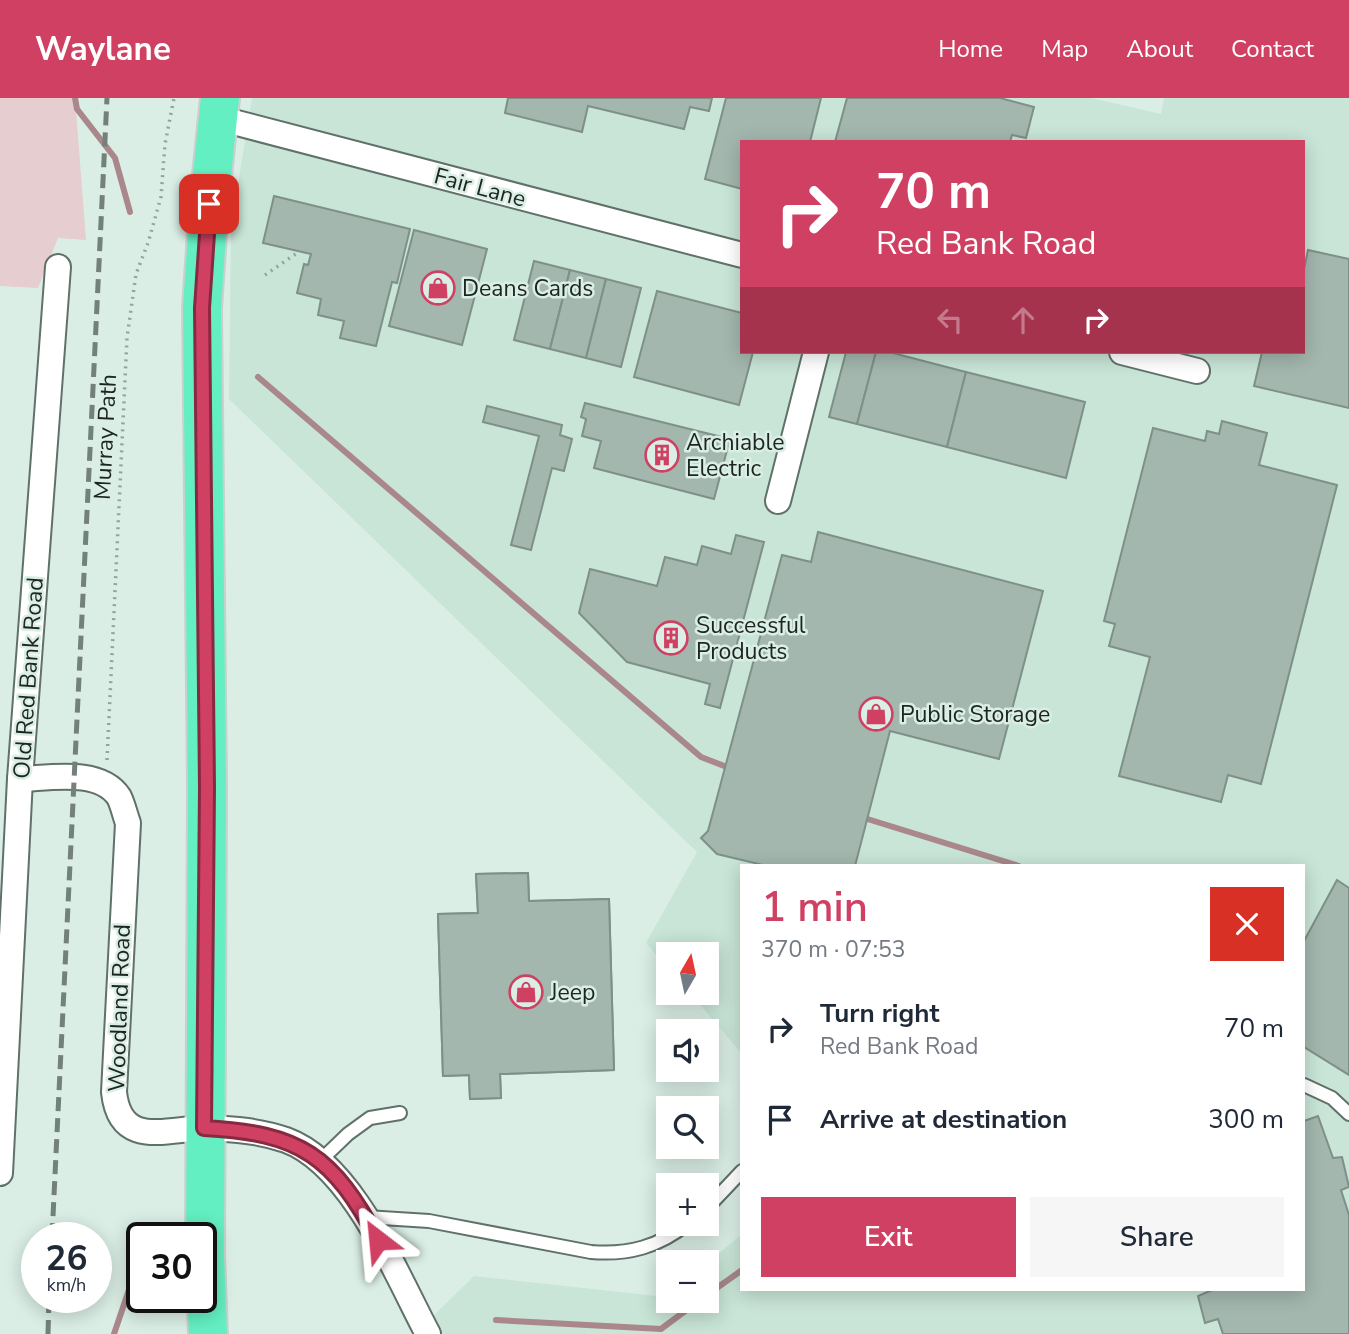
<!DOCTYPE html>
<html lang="en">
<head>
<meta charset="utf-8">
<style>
	:root { --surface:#fff; --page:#f6f6f7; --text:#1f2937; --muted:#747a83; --accent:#cf4062 }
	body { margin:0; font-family:"Nunito Sans",sans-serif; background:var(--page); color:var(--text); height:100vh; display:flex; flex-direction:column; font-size:26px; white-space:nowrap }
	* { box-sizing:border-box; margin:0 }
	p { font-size:23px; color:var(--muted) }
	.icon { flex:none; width:38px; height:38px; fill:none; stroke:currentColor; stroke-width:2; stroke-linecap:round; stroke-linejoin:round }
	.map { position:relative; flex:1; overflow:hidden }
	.drawer { position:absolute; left:740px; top:766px; width:565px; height:427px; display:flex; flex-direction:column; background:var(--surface); border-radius:0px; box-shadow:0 4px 18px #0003 }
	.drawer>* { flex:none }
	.guide { position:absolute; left:740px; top:42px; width:565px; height:214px; border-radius:0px; box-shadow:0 4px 18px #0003; background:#cf4062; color:#fff; overflow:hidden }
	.needle { width:46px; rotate:9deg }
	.fabs { position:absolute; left:656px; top:844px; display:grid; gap:14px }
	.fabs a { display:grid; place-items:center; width:63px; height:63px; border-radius:0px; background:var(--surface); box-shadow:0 4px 18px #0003; font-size:35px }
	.speed { position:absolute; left:21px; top:1124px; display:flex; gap:14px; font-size:35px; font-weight:700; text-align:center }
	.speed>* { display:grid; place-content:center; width:91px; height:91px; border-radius:50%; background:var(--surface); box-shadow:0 4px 18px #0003; line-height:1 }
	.speed small { font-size:18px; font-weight:400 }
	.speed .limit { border:4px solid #111; border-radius:10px; background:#fff; color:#111 }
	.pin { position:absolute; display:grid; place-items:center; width:60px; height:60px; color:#fff; margin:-30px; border-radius:14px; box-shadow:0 4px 10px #0006 }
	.me { position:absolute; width:77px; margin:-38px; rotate:331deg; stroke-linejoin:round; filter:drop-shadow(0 0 5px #0008) }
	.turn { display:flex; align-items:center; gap:24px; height:147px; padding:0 21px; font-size:32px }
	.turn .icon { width:91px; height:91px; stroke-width:2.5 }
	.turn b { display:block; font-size:49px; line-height:60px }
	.lanes { display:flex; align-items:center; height:66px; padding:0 21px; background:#0003; justify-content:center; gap:35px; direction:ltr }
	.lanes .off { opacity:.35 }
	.round { display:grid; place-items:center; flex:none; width:74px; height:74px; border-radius:0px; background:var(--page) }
	.overview { display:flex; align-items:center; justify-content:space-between; height:119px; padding:0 21px }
	h1 { font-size:42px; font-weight:600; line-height:52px; color:var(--accent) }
	.primary-button { display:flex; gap:14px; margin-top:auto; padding:14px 21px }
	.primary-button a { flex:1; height:80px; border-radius:0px; background:var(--accent); color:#fff; font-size:28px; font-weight:600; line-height:80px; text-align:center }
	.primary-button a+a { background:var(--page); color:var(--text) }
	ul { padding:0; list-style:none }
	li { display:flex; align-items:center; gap:21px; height:91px; padding:0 21px }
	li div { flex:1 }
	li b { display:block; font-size:26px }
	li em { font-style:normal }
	header { display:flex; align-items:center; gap:42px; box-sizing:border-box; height:98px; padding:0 35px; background:var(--accent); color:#fff }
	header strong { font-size:33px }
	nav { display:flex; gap:38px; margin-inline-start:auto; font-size:24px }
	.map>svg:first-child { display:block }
</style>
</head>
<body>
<header>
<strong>Waylane</strong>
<nav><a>Home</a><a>Map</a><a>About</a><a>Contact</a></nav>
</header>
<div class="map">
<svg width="1349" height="1236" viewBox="0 0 1349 1236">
	<rect width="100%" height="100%" fill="#daeee5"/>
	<path fill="#c8e5d7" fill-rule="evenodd" d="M252,0h839l70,16 3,-16h185v1236h-934l59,-58 192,21 2,-2v5h39v-37l35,-29v56h562v-424h-562v188l-53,-62h18v-38h-39v15l-22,-26 51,-91 -468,-453 2,-172zM742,44h562v210h-562z"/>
	<path fill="#e5cdd0" d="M0,0h75l11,142 -28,-2 -20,50 -38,-2z"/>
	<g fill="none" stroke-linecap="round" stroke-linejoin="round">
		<g stroke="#a9878b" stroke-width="6">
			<path d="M75,0l2,11 38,49 15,54"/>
			<path d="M258,279l443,380 31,12"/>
			<path d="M861,719l158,49"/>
			<path d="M707,1197l35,-25"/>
			<path d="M496,1222l165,9 39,-29"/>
			<path d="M114,1236l24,-71"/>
		</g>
	</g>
	<g fill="#a3b7ae" stroke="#7e9087" stroke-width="2">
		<path d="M508,0h204l-3,13 -19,-4 -6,22 -96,-23 -6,26 -77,-19z"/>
		<path d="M726,0h95l-11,44h-68v47l-37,-10z"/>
		<path d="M847,0h153l34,9 -8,31 -14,-3 -2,7h-175z"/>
		<path d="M274,98l136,33 -13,54 -5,-1 -16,64 -36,-8 4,-17 -26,-6 3,-16 -24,-6 7,-29 4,1 3,-11 -48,-11z"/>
		<path d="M414,132l73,19 -25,96 -73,-19z"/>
		<path d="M1308,152l41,9v149l-95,-22 8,-34h42v-83z"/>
		<path d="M534,163l36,9 -20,79 -36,-9z"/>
		<path d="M570,172l36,9 -20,79 -36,-9z"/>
		<path d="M606,181l35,9 -20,79 -35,-9z"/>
		<path d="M657,193l85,22v39h11l-14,53 -105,-28z"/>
		<path d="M846,254h30l-19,72 -28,-7z"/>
		<path d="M876,254h13l77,20 -19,75 -90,-23z"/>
		<path d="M966,274l119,30 -19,76 -119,-31z"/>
		<path d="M585,305l145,36 -16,60 -120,-31 7,-27 -19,-5 4,-17 -5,-2z"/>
		<path d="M487,308l75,19 -2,10 12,4 -8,32 -12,-3 -21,82 -20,-5 28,-109 -56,-14z"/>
		<path d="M1222,323l45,12 -8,32 78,20 -76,299 -33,-9 -7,27 -102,-26 31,-119 -41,-11 6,-22 -11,-3 49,-193 52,13 2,-10 12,3z"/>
		<path d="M818,434l225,59 -44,168 -109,-28 -35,135h-88l-50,-12 -16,-16 7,-7 74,-276 29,7z"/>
		<path d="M736,437l28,7 -44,166 -15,-4 5,-20 -83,-22 -48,-49 11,-44 67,17 8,-29 32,8 5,-19 29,8z"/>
		<path d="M528,775l1,28 80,-2 5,171 -114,4 1,24 -31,1 -1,-24 -26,1 -5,-162 40,-1 -2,-39z"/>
		<path d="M528,775l1,28 80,-2 5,171 -114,4 1,24 -31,1 -1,-24 -26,1 -5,-162 40,-1 -2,-39z"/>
		<path d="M1337,782l12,8v187l-45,-28v-106z"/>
		<path d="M1318,1018l15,42 9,-1 7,30 -8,3 8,25v119h-126l-5,-15 -13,4 -7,-27 14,-6h92v-169z"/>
	</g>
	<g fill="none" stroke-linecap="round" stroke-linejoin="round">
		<defs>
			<g id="service">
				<path d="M1304,987l28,13 17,16"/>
				<path d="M321,1062l27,-26 22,-16 30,-5"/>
				<path d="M707,1110l35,-37"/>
				<path d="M366,1119l63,4 162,31c37,3 68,-5 97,-29"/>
			</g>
			<g id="minor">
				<path d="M218,20l524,137"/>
				<path d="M1122,254l75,19"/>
				<path d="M778,403l38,-149"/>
				<path d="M20,681c30,-1 80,-11 99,18 4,8 6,18 9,26l-14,269c6,58 54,36 93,36 27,1 53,3 79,12 66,24 110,134 142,194"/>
				<path d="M0,1075l20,-394 38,-512"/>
			</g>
			<path id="trunk" d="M208,1236l-3,-78 2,-469 -5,-479 7,-104 11,-106"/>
		</defs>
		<use href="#service" stroke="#607169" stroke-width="16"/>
		<use href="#minor" stroke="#607169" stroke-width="28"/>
		<use href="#trunk" stroke="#cdcfce" stroke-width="42"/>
		<g stroke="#94a49c" stroke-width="3.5" stroke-dasharray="2 5" stroke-linecap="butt">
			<path d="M265,177l35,-24"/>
			<path d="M107,662l20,-422 9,-64 12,-31 13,-46 4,-53 9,-46"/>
		</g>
		<use href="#service" stroke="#fff" stroke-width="12"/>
		<use href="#minor" stroke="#fff" stroke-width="24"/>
		<use href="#trunk" stroke="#64efc2" stroke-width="38"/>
		<g stroke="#74817b" stroke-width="5" stroke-dasharray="14 7" stroke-linecap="butt">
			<path d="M52,1139l55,-1139"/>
			<path d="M48,1236l1,-37"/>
		</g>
	</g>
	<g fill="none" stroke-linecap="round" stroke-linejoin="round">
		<defs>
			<path id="route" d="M209,106l-7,104 5,479 -3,341c97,5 129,28 174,112"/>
		</defs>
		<use href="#route" stroke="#872a40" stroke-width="18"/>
		<use href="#route" stroke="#cf4062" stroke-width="12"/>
	</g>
	<defs>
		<symbol id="shop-ring" viewBox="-11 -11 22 22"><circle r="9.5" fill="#daeee5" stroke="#cf4062" stroke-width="1.5"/><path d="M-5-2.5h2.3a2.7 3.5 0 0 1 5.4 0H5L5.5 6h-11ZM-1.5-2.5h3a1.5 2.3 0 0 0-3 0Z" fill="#cf4062"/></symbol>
		<symbol id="building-ring" viewBox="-11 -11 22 22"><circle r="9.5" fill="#daeee5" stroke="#cf4062" stroke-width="1.5"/><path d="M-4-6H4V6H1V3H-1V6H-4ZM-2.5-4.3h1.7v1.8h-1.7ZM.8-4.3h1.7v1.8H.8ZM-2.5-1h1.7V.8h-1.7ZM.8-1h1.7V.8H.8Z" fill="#cf4062"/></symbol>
	</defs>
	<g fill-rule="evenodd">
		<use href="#shop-ring" x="419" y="171" width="38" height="38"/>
		<use href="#building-ring" x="643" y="338" width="38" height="38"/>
		<use href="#building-ring" x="652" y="521" width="38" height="38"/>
		<use href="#shop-ring" x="857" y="597" width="38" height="38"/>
		<use href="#shop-ring" x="507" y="875" width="38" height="38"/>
	</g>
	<g text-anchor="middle" stroke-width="5" stroke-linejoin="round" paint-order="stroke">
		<g font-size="23" fill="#1d2521" stroke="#daeee5">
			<text transform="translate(480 89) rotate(15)" y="8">Fair Lane</text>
			<text transform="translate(105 339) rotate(-87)" y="8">Murray Path</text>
			<text transform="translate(28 580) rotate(-86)" y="8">Old Red Bank Road</text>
			<text transform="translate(119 910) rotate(-88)" y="8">Woodland Road</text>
		</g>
		<g font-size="23" fill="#1d2521" stroke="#daeee5" text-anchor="start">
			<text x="462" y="198">Deans Cards</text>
			<text x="686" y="352">Archiable<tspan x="686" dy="26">Electric</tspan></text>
			<text x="696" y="535">Successful<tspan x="696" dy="26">Products</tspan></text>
			<text x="900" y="624">Public Storage</text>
			<text x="550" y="902">Jeep</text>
		</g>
	</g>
</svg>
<div class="fabs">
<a><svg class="needle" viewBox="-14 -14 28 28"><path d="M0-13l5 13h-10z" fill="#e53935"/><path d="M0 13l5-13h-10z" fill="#747a83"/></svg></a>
<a><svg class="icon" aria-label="sound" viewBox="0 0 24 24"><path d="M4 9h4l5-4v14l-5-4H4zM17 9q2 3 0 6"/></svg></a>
<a><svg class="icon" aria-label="search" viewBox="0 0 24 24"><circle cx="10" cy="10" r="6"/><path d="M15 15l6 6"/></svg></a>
<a>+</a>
<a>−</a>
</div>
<div class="speed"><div>26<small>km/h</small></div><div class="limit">30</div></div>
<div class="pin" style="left:209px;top:106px;background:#d93025"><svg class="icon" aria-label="arrive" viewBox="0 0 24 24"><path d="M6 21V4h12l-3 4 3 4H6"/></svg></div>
<svg class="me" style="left:378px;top:1142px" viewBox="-20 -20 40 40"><path d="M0-17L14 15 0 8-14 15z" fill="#cf4062" stroke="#fff" stroke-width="4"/></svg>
<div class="guide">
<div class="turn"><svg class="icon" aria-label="right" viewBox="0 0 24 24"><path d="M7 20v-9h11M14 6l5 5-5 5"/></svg><div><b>70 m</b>Red Bank Road</div></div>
<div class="lanes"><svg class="icon off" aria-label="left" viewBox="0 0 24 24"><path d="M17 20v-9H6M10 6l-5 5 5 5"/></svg><svg class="icon off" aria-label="ahead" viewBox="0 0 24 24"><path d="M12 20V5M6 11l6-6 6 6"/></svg><svg class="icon" aria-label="right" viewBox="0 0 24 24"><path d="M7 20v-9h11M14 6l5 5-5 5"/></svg></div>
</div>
<section class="drawer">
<div class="overview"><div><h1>1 min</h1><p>370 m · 07:53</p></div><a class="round" style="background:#d93025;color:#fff"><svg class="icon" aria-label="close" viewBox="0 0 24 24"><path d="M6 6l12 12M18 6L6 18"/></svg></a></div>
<ul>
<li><svg class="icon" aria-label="right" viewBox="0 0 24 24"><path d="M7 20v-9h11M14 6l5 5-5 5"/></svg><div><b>Turn right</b><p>Red Bank Road</p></div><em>70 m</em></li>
<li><svg class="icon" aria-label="arrive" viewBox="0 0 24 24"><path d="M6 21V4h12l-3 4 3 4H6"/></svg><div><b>Arrive at destination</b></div><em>300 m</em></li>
</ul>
<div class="primary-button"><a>Exit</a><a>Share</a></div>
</section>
</div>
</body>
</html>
